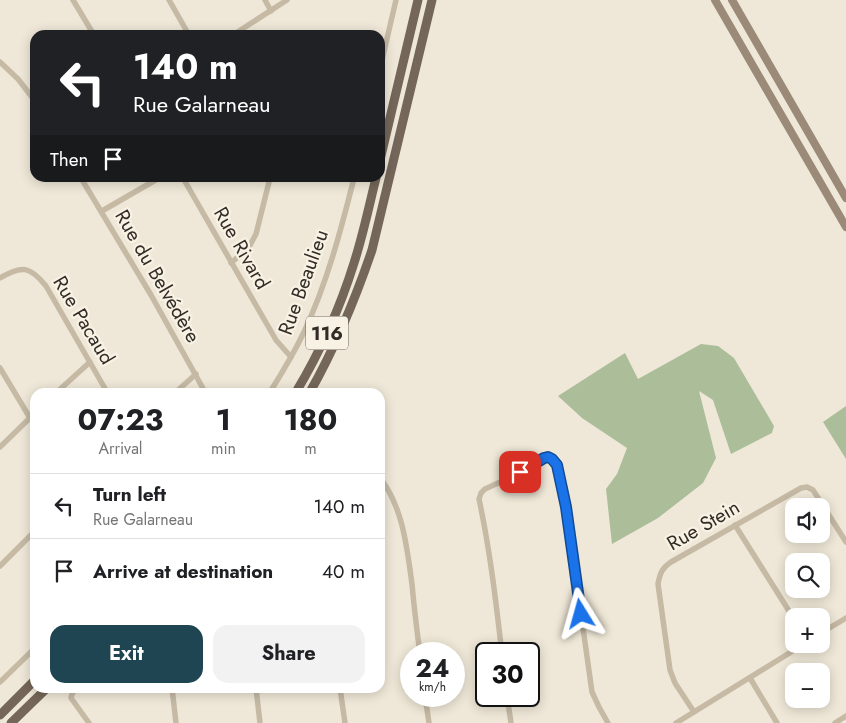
<!DOCTYPE html>
<html lang="en">
<head>
<meta charset="utf-8">
<style>
	:root { --surface:#fff; --page:#f2f2f2; --text:#202124; --muted:#757577; --line:#e0e0e0; --accent:#1e4551 }
	body { margin:0; font-family:Jost,sans-serif; background:var(--page); color:var(--text); height:100vh; display:flex; flex-direction:column; font-size:19px; white-space:nowrap }
	* { box-sizing:border-box; margin:0 }
	p { font-size:16px; color:var(--muted) }
	.icon { flex:none; width:28px; height:28px; fill:none; stroke:currentColor; stroke-width:2; stroke-linecap:round; stroke-linejoin:round }
	.map { position:relative; flex:1; overflow:hidden }
	.side { position:absolute; left:30px; top:388px; width:355px; height:305px; display:flex; flex-direction:column; background:var(--surface); border-radius:15px; box-shadow:0 2px 12px #0003 }
	.side>* { flex:none }
	.hud { position:absolute; left:30px; top:30px; width:355px; height:152px; border-radius:15px; box-shadow:0 2px 12px #0003; background:#202124; color:#fff; overflow:hidden }
	.buttons { position:absolute; left:785px; top:498px; display:grid; gap:10px }
	.buttons a { display:grid; place-items:center; width:45px; height:45px; border-radius:10px; background:var(--surface); box-shadow:0 2px 12px #0003; font-size:25px }
	.speed { position:absolute; left:400px; top:642px; display:flex; gap:10px; font-size:25px; font-weight:700; text-align:center }
	.speed>* { display:grid; place-content:center; width:65px; height:65px; border-radius:50%; background:var(--surface); box-shadow:0 2px 12px #0003; line-height:1 }
	.speed small { font-size:12px; font-weight:400 }
	.speed .limit { border:2px solid #111; border-radius:8px; background:#fff; color:#111 }
	.pin { position:absolute; display:grid; place-items:center; width:42px; height:42px; color:#fff; margin:-21px; border-radius:10px; box-shadow:0 2px 8px #0006 }
	.me { position:absolute; width:55px; margin:-28px; rotate:352deg; stroke-linejoin:round; filter:drop-shadow(0 0 4px #0008) }
	.turn { display:flex; align-items:center; gap:18px; height:105px; padding:0 20px; font-size:22px }
	.turn .icon { width:65px; height:65px; stroke-width:2.5 }
	.turn b { display:block; font-size:35px; line-height:42px }
	.then { display:flex; align-items:center; height:48px; padding:0 20px; background:#0003; gap:10px; font-size:19px }
	.eta { display:flex; justify-content:space-evenly; align-items:center; height:85px; text-align:center }
	.eta b { font-size:30px; font-weight:700; line-height:35px }
	.button { display:flex; gap:10px; margin-top:auto; padding:10px 20px }
	.button a { flex:1; height:58px; border-radius:15px; background:var(--accent); color:#fff; font-size:20px; font-weight:700; line-height:58px; text-align:center }
	.button a+a { background:var(--page); color:var(--text) }
	ul { padding:0; list-style:none }
	li { display:flex; align-items:center; gap:15px; height:65px; padding:0 20px; border-top:1px solid var(--line) }
	li div { flex:1 }
	li b { display:block; font-size:19px }
	li em { font-style:normal }
	.map>svg:first-child { display:block }
</style>
</head>
<body>
<div class="map">
<svg width="846" height="723" viewBox="0 0 846 723">
	<rect width="100%" height="100%" fill="#efe8d8"/>
	<g fill="#abbd99">
		<path d="M701,344l17,2 16,12 40,68 -2,7 -41,21 -18,-54 -14,-9 17,67 -13,25 -45,35 -46,26 -6,-55 11,-15 10,-26 -45,-30 -24,-22 67,-43 13,26z"/>
		<path d="M846,406v53l-23,-37z"/>
	</g>
	<g fill="none" stroke-linecap="round" stroke-linejoin="round">
		<g stroke="#c6baa5" stroke-width="5.5">
			<path d="M73,0l21,35"/>
			<path d="M169,0l20,35"/>
			<path d="M265,0l6,11"/>
			<path d="M233,35l54,-35"/>
			<path d="M0,62l18,17 17,22"/>
			<path d="M380,69l16,-69"/>
			<path d="M81,178l70,117 54,97"/>
			<path d="M183,178l93,162 15,17"/>
			<path d="M102,211l57,-33"/>
			<path d="M231,263l18,-16 7,-13 14,-56"/>
			<path d="M0,278c22,-13 30,-12 46,8l61,106"/>
			<path d="M0,368l30,50"/>
			<path d="M57,392l33,-30"/>
			<path d="M176,392l20,-18"/>
			<path d="M270,392c12,-19 24,-39 34,-60 23,-49 37,-102 50,-154"/>
			<path d="M0,447l35,-34"/>
			<path d="M380,478c23,29 27,70 32,106 2,23 5,47 8,70"/>
			<path d="M735,525l59,94"/>
			<path d="M0,566l35,-35"/>
			<path d="M821,633l25,-15"/>
			<path d="M502,654c-6,-52 -12,-104 -23,-155l2,-6 4,-4 24,-11 35,-20 4,-1 4,2 5,6 9,42 26,185 7,15 9,16"/>
			<path d="M750,678l27,45"/>
			<path d="M0,682l35,-34"/>
			<path d="M76,688l-4,6 -1,4 18,25"/>
			<path d="M172,688l4,35"/>
			<path d="M256,688l4,35"/>
			<path d="M340,688l5,35"/>
			<path d="M425,696l4,27"/>
			<path d="M507,696l4,27"/>
			<path d="M694,712l-19,-29 -5,-13 -12,-86c2,-11 4,-16 13,-22l130,-74 6,-1 6,3 33,52"/>
			<path d="M676,723l128,-79"/>
			<path d="M835,723l11,-7"/>
		</g>
		<g stroke="#9a8a77" stroke-width="8">
			<path d="M715,0l131,227"/>
			<path d="M732,0l114,198"/>
		</g>
		<g stroke="#746658" stroke-width="9">
			<path d="M380,160l38,-160"/>
			<path d="M296,392c24,-40 44,-84 58,-129 9,-28 15,-57 22,-85"/>
			<path d="M310,392c26,-46 45,-92 62,-142l60,-250"/>
			<path d="M0,715l35,-35"/>
			<path d="M11,723l36,-35"/>
		</g>
	</g>
	<g fill="none" stroke-linecap="round" stroke-linejoin="round">
		<defs>
			<path id="route" d="M520,472l24,-14 4,-1 4,2 5,6 9,42 15,107"/>
		</defs>
		<use href="#route" stroke="#114b97" stroke-width="12"/>
		<use href="#route" stroke="#1a73e8" stroke-width="9"/>
	</g>
	<g text-anchor="middle" stroke-width="4.5" stroke-linejoin="round" paint-order="stroke">
		<rect fill="#f7f2e4" stroke="#6e675f" stroke-width="1" x="306" y="316.5" width="42" height="33" rx="4"/>
		<g font-size="19" font-weight="bold" fill="#332c26">
			<text x="327" y="340">116</text>
		</g>
		<g font-size="20" fill="#332c26" stroke="#f7f2e4">
			<text transform="translate(242 248) rotate(60)" y="7">Rue Rivard</text>
			<text transform="translate(158 276) rotate(60)" y="7">Rue du Belvédère</text>
			<text transform="translate(303 282) rotate(-70)" y="7">Rue Beaulieu</text>
			<text transform="translate(84 320) rotate(59)" y="7">Rue Pacaud</text>
			<text transform="translate(703 525) rotate(-30)" y="7">Rue Stein</text>
		</g>
	</g>
</svg>
<div class="buttons">
<a><svg class="icon" aria-label="sound" viewBox="0 0 24 24"><path d="M4 9h4l5-4v14l-5-4H4zM17 9q2 3 0 6"/></svg></a>
<a><svg class="icon" aria-label="search" viewBox="0 0 24 24"><circle cx="10" cy="10" r="6"/><path d="M15 15l6 6"/></svg></a>
<a>+</a>
<a>−</a>
</div>
<div class="speed"><div>24<small>km/h</small></div><div class="limit">30</div></div>
<div class="pin" style="left:520px;top:472px;background:#d93025"><svg class="icon" aria-label="arrive" viewBox="0 0 24 24"><path d="M6 21V4h12l-3 4 3 4H6"/></svg></div>
<svg class="me" style="left:581px;top:614px" viewBox="-20 -20 40 40"><path d="M0-17L14 15 0 8-14 15z" fill="#1a73e8" stroke="#fff" stroke-width="4"/></svg>
<div class="hud">
<div class="turn"><svg class="icon" aria-label="left" viewBox="0 0 24 24"><path d="M17 20v-9H6M10 6l-5 5 5 5"/></svg><div><b>140 m</b>Rue Galarneau</div></div>
<div class="then">Then<svg class="icon" aria-label="arrive" viewBox="0 0 24 24"><path d="M6 21V4h12l-3 4 3 4H6"/></svg></div>
</div>
<section class="side">
<div class="eta">
<div><b>07:23</b><p>Arrival</p></div>
<div><b>1</b><p>min</p></div>
<div><b>180</b><p>m</p></div>
</div>
<ul>
<li><svg class="icon" aria-label="left" viewBox="0 0 24 24"><path d="M17 20v-9H6M10 6l-5 5 5 5"/></svg><div><b>Turn left</b><p>Rue Galarneau</p></div><em>140 m</em></li>
<li><svg class="icon" aria-label="arrive" viewBox="0 0 24 24"><path d="M6 21V4h12l-3 4 3 4H6"/></svg><div><b>Arrive at destination</b></div><em>40 m</em></li>
</ul>
<div class="button"><a>Exit</a><a>Share</a></div>
</section>
</div>
</body>
</html>
